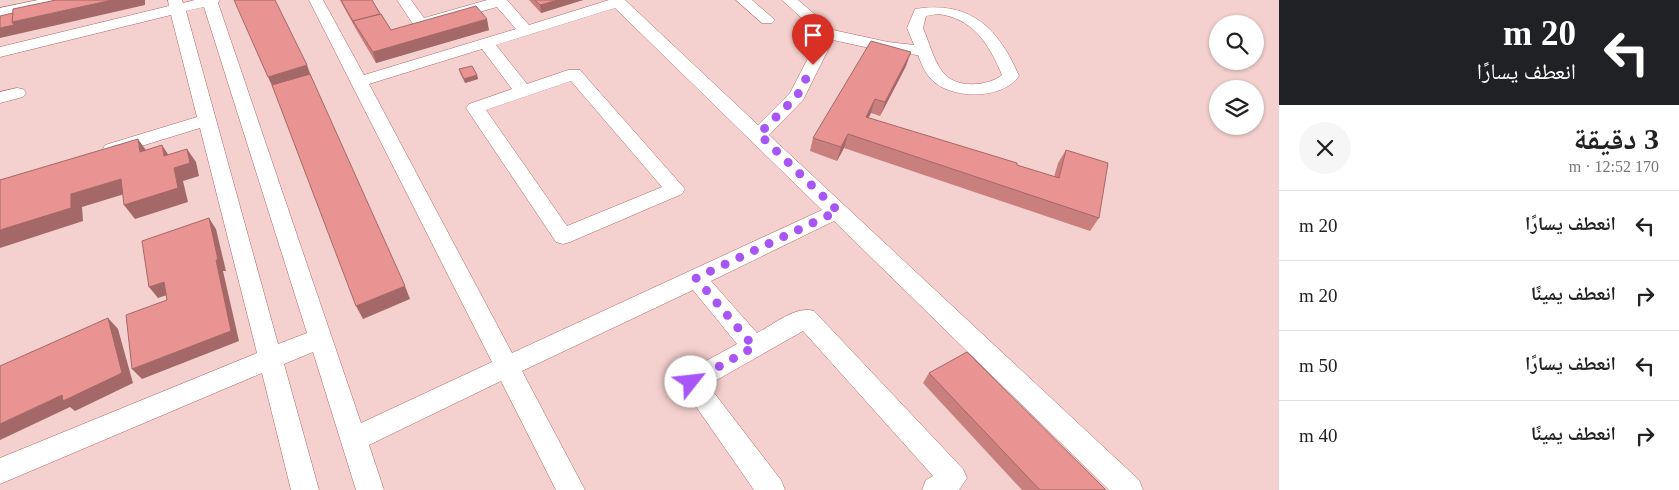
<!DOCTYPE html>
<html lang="ar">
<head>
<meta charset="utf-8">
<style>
	:root { --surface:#fff; --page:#f6f6f6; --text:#222; --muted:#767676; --line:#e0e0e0 }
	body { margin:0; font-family:"Times New Roman","Noto Naskh Arabic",serif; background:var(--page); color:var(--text); direction:rtl; height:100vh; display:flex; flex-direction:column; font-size:19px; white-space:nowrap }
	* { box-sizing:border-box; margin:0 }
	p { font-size:16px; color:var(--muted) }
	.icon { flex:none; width:28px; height:28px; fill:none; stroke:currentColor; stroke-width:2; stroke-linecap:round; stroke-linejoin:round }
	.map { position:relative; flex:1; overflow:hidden; direction:ltr }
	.panel { display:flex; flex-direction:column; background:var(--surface); width:400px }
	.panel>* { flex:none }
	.hud { background:#202124; color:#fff; overflow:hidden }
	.fabs { position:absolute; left:1209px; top:15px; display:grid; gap:10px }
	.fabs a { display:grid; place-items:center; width:55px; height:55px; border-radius:50%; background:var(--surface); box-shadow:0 1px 4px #0004; font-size:25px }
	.pin { position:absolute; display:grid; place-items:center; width:42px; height:42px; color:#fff; margin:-51px -21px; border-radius:50% 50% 50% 0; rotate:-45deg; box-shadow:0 0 5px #0007 }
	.pin .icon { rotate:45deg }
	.me { position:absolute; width:55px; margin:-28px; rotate:61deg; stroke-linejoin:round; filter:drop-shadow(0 0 4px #0008) }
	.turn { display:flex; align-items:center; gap:18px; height:105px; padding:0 20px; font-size:22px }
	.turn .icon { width:65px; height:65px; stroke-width:2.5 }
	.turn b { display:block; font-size:35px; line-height:42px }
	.round { display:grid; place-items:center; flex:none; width:52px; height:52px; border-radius:26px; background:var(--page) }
	.summary { display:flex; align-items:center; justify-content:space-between; height:85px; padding:0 20px }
	h1 { font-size:30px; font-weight:700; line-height:38px }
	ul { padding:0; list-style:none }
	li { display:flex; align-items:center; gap:15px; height:70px; padding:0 20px; border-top:1px solid var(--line) }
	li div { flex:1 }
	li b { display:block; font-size:19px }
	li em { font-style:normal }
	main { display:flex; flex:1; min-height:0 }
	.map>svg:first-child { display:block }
</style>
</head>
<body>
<main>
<section class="panel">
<div class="hud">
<div class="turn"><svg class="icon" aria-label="left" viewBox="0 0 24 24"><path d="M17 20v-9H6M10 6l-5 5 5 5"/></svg><div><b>20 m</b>انعطف يسارًا</div></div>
</div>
<div class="summary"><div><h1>3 دقيقة</h1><p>170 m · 12:52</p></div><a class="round"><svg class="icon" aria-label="close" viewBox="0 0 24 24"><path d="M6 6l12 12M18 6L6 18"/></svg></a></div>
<ul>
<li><svg class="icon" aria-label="left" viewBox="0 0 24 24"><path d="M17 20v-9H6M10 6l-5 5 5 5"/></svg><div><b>انعطف يسارًا</b></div><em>20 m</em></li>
<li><svg class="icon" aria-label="right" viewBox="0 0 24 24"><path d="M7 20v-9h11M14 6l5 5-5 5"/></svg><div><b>انعطف يمينًا</b></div><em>20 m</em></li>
<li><svg class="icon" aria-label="left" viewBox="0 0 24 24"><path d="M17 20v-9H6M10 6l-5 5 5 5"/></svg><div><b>انعطف يسارًا</b></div><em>50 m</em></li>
<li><svg class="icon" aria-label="right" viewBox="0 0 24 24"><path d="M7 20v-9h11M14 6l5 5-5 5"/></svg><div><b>انعطف يمينًا</b></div><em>40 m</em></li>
</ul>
</section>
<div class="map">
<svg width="1279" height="490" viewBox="0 0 1279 490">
	<rect width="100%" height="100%" fill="#f4d0ce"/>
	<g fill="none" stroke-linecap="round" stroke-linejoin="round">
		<defs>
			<g id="minor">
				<path d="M38,0h27l-2,3 -63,15v-10z"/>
				<path d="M168,0h14l1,3 12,-3h25l-2,3 143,420 131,-61 -183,-362h14l41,75 152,-46 -19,-22 -77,22 -5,-2 -18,-27h14l13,18 63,-18h20l22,25 80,-25h16l133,125 32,-32 30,-58 -38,-35h16l35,30 55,12 26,3 -7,-17 8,-19c56,-9 84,20 104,67 -16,24 -69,24 -88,3 -6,-6 -10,-16 -13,-24l-30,-3 -55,-12 -30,60 -34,35 370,345 4,10h-34l-275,-269 -123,60 46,52c16,-8 39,-28 57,-22l149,158 4,9 -8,12h-37l4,-10 7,-4 -130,-145 -95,54 73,95 4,10h-31l-75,-108 3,-8 55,-30 -44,-54 -171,81 63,119h-29l-55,-109 -132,64 15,45h-28l-43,-138 -29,12 35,126h-28l-29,-117 -262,111v-26l257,-105 -57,-225 -88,27 -7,-2 -2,-4 2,-4 92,-28 -26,-102 -171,42v-10l169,-41zM204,7l103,326 -29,11 -92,-333zM615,8l207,202 -310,143 -143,-269 113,-35 30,40 -43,15 -3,4 90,134 7,2 7,-2 112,-48 3,-5 -105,-119h-12l-41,14 -31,-39zM938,14c35,4 51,30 64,61 -15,12 -48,14 -60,-4 -9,-12 -13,-29 -19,-43l3,-12zM571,81l91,106 -95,39 -81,-116z"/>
				<path d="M736,0h16l23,20 -3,3h-10z"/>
				<path d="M17,88l6,1 3,4 -3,4 -23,6v-11z"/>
			</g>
		</defs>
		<use href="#minor" stroke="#b46465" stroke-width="1"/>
		<use href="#minor" fill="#fff" fill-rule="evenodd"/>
	</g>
	<g fill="#c87f7e">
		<path d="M340,0h32l19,30h98l-113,33 -19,-32z"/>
		<path d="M529,0h54l-42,13z"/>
		<path d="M906,66l-26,50 -9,-3 -3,5 186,59 4,-14 8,-13 33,68 -9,13 -246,-83 -7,13 -27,-10 3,-13z"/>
		<path d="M459,69l18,6 1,4 -13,4 -5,-10z"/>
		<path d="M929,373l177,117h-84l-99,-107z"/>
	</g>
	<g fill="#a36867">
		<path d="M112,0h33v5l-145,33v-10l12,-6z"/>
		<path d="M558,0h25l-42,13 -1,-8z"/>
		<path d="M487,19l2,11 -113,33 -3,-11z"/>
		<path d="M911,52l-5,14 -26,50 5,-14z"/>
		<path d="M307,65l4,11 -38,12 -5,-11z"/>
		<path d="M477,75l1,4 -13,4 -1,-4z"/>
		<path d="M875,99l-4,14 -9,17 4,-13z"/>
		<path d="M848,134l-4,14 -7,13 4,-14z"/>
		<path d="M138,139l10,14 -8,-1z"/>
		<path d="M162,145l9,14 -7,-3z"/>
		<path d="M187,149l9,13 3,14 -16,5 5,21 -53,17 -11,-14 50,-37z"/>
		<path d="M121,179l10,13 -49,15 1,14 -83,27v-18l71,-36z"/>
		<path d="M209,218l7,11 10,42h-3l16,70 -97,38 -10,-10 84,-109z"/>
		<path d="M164,282l9,11 -15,5 -9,-11z"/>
		<path d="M405,286l5,13 -47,20 -7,-13z"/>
		<path d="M108,318l10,11 15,54 -58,28 -5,-4 -70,33v-16l62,-29z"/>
	</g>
	<g fill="#e99493" stroke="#a36867">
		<path d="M56,0h56l-100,22 1,-13z"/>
		<path d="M234,0h41l32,65 -39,12z"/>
		<path d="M341,0h31l8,14 -27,7 1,2z"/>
		<path d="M535,0h23l-18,5z"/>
		<path d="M476,6l11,13 -114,33 -20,-31 28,-7 10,16z"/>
		<path d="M13,13l-1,9 2,3 -14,3v-12z"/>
		<path d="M871,41l40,11 -26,50 -10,-3 -9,18 151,46v2l42,13 7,-28 42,13 -9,55 -251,-84 -7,13 -28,-9z"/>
		<path d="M472,66l5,9 -13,4 -5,-10z"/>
		<path d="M310,74l95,212 -49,20 -84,-221z"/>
		<path d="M138,139l2,13 22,-7 2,11 23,-7 3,14 -16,5 4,20 -54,17 -3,-26 -50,15v14l-71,22v-50z"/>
		<path d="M209,218l9,42h-2l15,71 -99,38 -6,-54 41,-15 -3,-18 -15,5 -7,-46z"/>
		<path d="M108,318l14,55 -59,28 -1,-6 -62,29v-58z"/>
		<path d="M967,352l139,138h-66l-111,-117z"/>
	</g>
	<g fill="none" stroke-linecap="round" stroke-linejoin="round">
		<path stroke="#a855f7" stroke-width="9" stroke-dasharray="0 16.2" d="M691,382l63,-35 -58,-69 142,-67 -79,-77 38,-38 16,-31"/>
	</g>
</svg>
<div class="fabs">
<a><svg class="icon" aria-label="search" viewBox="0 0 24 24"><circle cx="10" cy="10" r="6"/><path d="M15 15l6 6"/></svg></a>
<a><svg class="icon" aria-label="layers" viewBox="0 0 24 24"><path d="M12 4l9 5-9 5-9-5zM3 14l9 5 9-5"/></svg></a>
</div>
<div class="pin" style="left:813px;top:65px;background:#d93025"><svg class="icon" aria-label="arrive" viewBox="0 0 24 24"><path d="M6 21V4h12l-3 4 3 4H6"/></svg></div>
<svg class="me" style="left:691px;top:382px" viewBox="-20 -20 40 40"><circle r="19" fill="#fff"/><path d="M0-13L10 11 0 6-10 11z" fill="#a855f7"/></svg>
</div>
</main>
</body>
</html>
